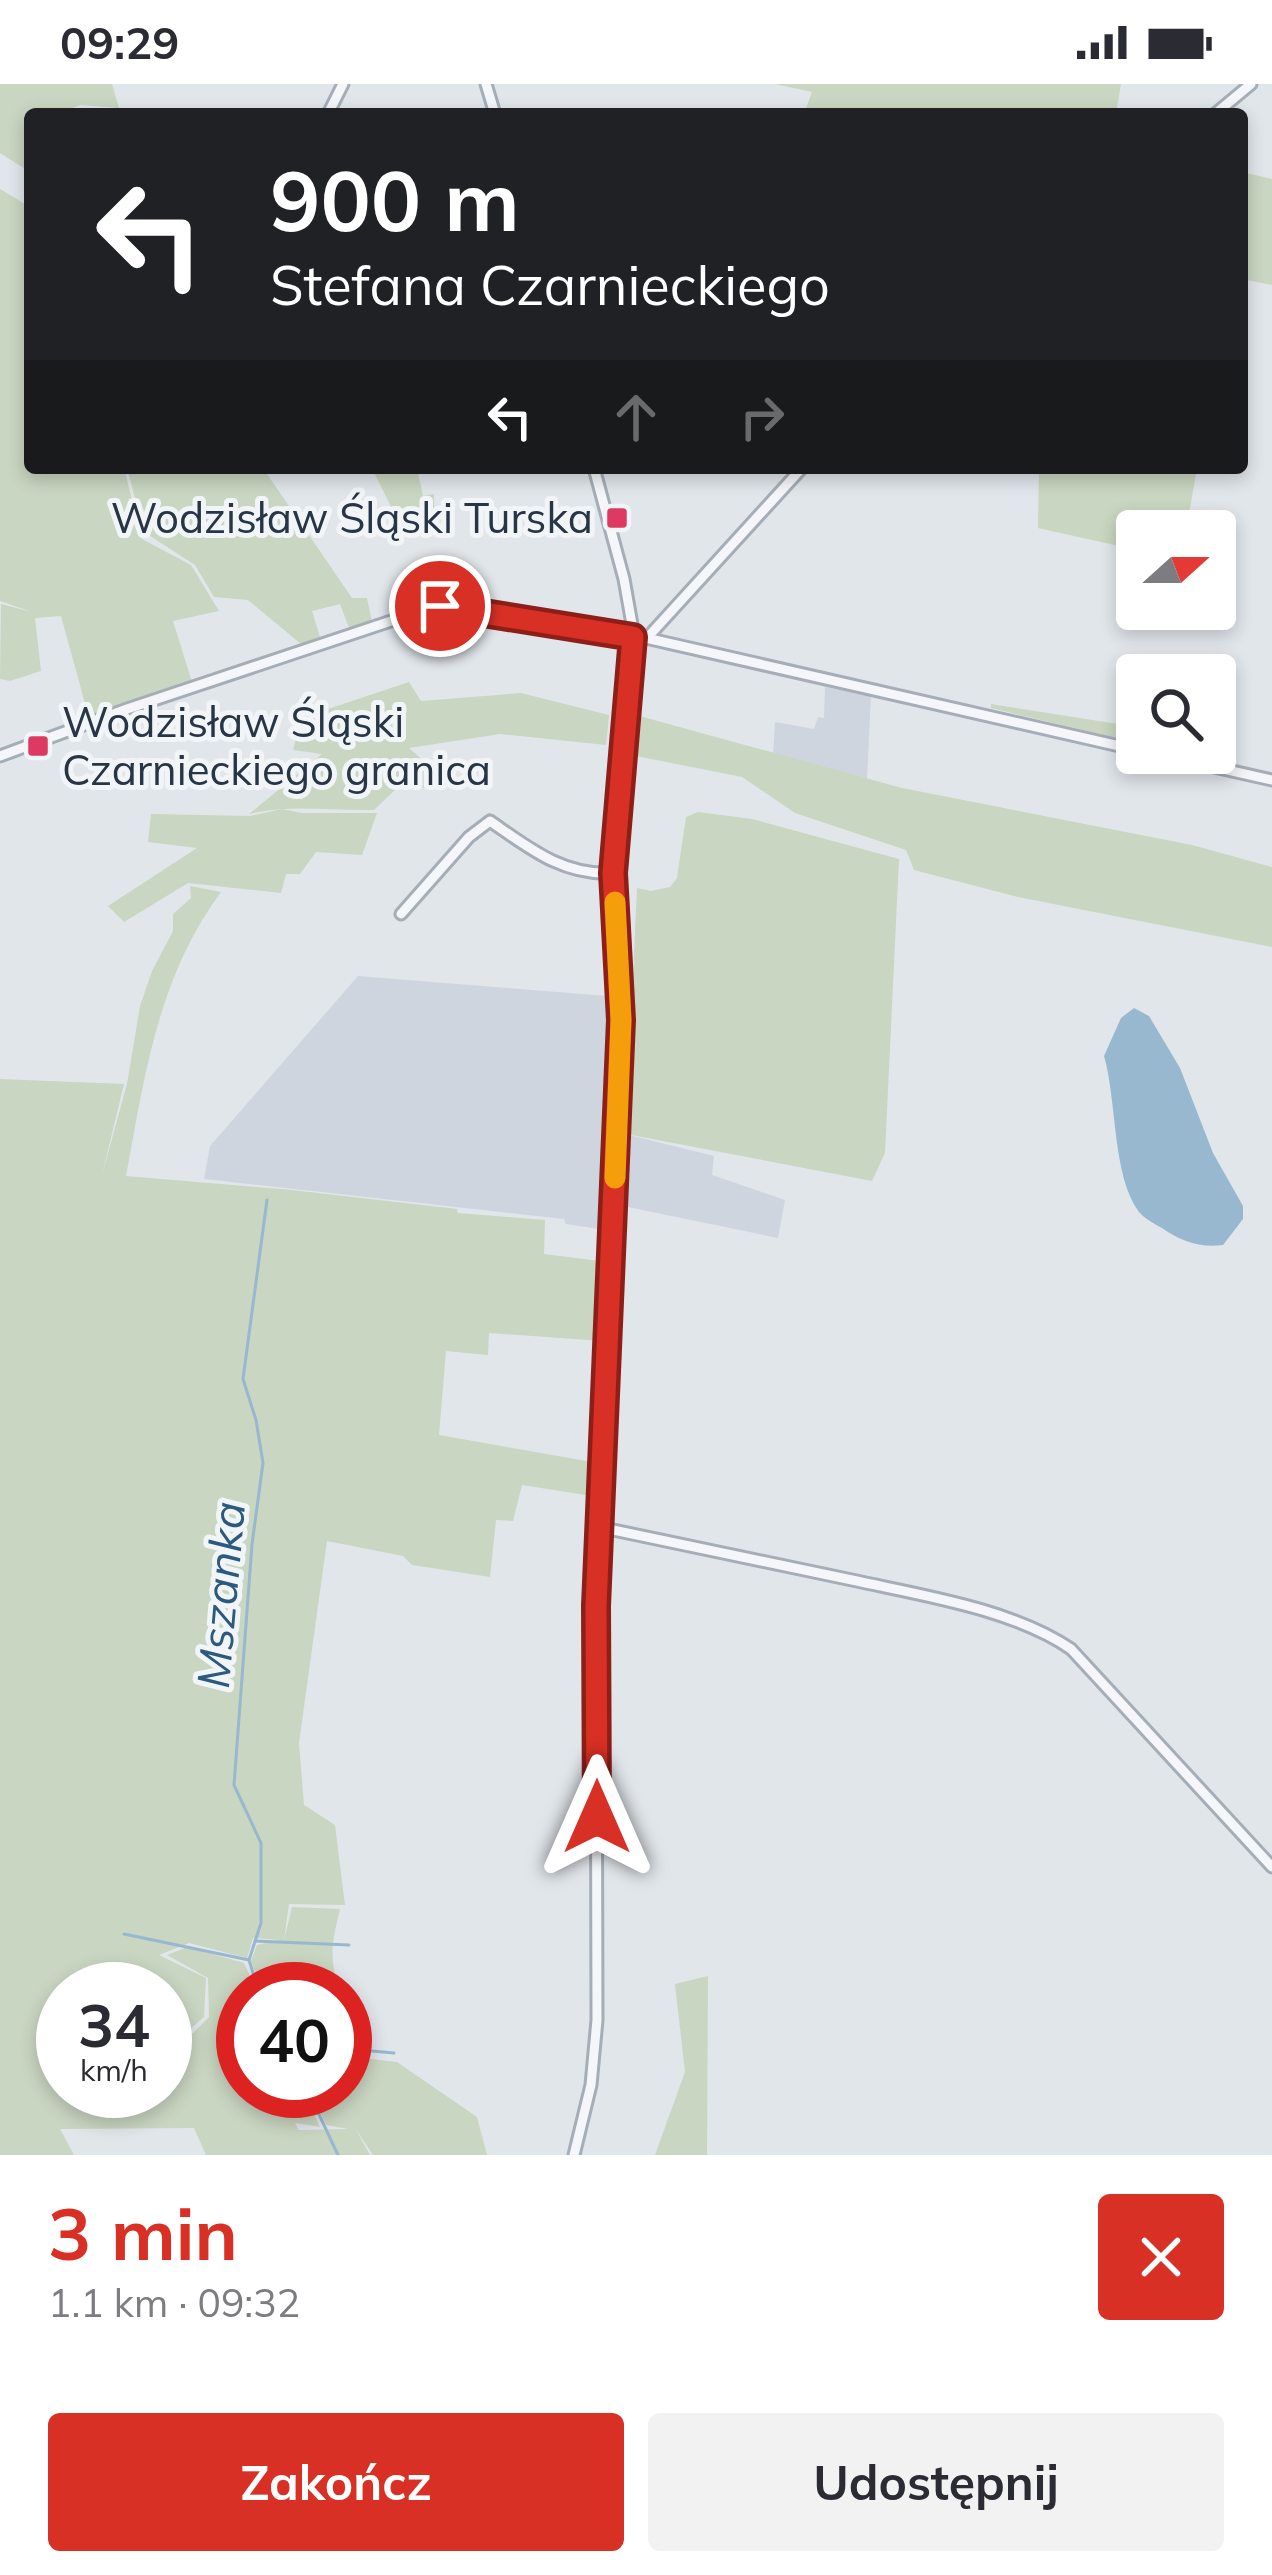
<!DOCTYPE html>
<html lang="pl">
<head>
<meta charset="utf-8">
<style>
	:root { --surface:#fff; --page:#f2f2f3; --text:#2b2b33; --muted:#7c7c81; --accent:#d93025 }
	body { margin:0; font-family:Mulish,sans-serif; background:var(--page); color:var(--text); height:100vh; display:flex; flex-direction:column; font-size:45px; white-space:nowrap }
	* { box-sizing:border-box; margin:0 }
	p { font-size:39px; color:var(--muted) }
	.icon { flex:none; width:66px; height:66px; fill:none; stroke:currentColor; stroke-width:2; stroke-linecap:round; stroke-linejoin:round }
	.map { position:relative; height:2071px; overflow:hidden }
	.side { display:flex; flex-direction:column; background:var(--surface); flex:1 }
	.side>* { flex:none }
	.banner { position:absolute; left:24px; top:24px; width:1224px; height:366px; border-radius:12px; box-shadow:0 6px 18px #0003; background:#202124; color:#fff; overflow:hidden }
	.needle { width:78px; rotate:69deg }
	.controls { position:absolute; left:1116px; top:426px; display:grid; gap:24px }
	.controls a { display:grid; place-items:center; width:120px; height:120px; border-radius:12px; background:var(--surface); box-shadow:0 6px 18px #0003; font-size:60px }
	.speed { position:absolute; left:36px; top:1878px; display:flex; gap:24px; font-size:60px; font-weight:700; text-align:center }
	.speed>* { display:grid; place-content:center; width:156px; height:156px; border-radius:50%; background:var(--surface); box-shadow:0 6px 18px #0003; line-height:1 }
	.speed small { font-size:30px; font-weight:400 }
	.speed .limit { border:18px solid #d22; background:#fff; color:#111 }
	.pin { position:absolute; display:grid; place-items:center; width:102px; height:102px; color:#fff; margin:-51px; border:6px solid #fff; border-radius:50%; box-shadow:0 3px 12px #0007 }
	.me { position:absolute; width:132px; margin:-66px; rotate:0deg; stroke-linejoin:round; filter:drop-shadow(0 0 9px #0008) }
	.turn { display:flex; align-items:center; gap:42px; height:252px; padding:0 48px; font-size:54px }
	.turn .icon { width:156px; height:156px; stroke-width:2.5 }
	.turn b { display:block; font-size:84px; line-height:102px }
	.lanes { display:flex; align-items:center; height:114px; padding:0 48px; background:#0003; justify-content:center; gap:60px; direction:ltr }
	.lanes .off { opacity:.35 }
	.round { display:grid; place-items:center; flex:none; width:126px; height:126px; border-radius:12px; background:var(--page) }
	.overview { display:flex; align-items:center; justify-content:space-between; height:204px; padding:0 48px }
	h1 { font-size:72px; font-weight:700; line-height:90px; color:var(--accent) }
	.button { display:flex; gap:24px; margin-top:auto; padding:24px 48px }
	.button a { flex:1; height:138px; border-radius:12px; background:var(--accent); color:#fff; font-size:48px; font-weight:700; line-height:138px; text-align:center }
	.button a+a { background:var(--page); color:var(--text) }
	.status { display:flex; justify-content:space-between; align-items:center; height:84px; padding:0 60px; background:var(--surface); direction:ltr }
	.status svg { height:33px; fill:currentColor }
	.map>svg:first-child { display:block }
</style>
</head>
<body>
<div class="status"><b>09:29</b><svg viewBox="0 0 49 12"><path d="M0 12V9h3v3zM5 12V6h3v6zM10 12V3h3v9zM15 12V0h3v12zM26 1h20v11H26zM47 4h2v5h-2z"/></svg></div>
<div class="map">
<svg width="1272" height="2071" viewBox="0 0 1272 2071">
	<rect width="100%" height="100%" fill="#e1e6eb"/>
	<g fill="#cfd5de">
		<path d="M825,603l46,9 -4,83 -94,-24 2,-33 39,7 4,-12 6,1z"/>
		<path d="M358,892l249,20 6,87 -8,147 -39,-6 -2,-5 -360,-40 6,-33z"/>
		<path d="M625,1050l89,22 -2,19 73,25 -7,38 -155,-32z"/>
	</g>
	<g fill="#c9d6c1" fill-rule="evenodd">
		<path d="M0,0h112l7,24 -39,-3 -21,9h-29v58l-30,-19z"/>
		<path d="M775,0h346l-5,30h-312l8,-22z"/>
		<path d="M1242,88l30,7v106l-30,-6z"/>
		<path d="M0,105l30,18v261h94l18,71 49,26 28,46 -46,10 19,61 -103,36 -28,-102 -26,2 6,53 -31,10 -10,-2 1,-75 31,8 -32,-11z"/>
		<path d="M127,384h136l89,130h15l5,24 -22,8 -10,-26 -28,7 8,26 -19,7 -53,-44 -34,-3 -19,-32 -51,-33z"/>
		<path d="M372,384h45l6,28 11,-2 1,32 -35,-1z"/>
		<path d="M1039,384h158l-11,63h-49v19l-99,-22z"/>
		<path d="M409,598l12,19 100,-8 88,22 -3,30 -106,-11 -91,14 17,15 2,25 -29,-2 -25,24c-42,1 -85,-6 -125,4l73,-60 -29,-4 8,-32z"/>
		<path d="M991,620l146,23v16l-146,-35z"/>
		<path d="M636,631l266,73 290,57 80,22v80l-254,-50 -104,-27 -8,-20 -111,-37 -53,-36 -106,-21z"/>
		<path d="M282,725l20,4h75l-15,42 -46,-3 -16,22h-14l-5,19 -93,-10 -64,39 -16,-16 89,-58 -49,-6 3,-28 99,2z"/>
		<path d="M698,728l54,7 147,40 -14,294 -13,28 -246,-47 11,-246 14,3 19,-4 7,-9 9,-61z"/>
		<path d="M190,802l31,6c-63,85 -76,182 -95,284l166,14 165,19 1,4 87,7 -1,34 64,8 -6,79 -113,-8 -1,22 -42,-4 -7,84 153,27v34l-70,-11 -9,36 -17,-1 -6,57 -78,-12 -9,-9 -76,-15 -28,202 5,62 31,20 10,80 -56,-1 -5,36 8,-33 48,2c-7,29 -13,52 1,80h-80l-10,-28 6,-16 22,-5 -26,-2 -6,20 -58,-15 -30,12 47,23 -2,39 -30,26 3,6 32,-32 -1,-39 -41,-23 21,-8 56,16 12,26h-13v102h60l17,36 -25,-4 4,7 49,-1 -22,-4 -15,-34h34v-35l52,6 80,55 10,38h-114l-18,-27 15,27h-164l-12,-27 -134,1 14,26h-74v-1076l124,5 -22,91 25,-91 13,-78 12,-35 21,-40v-17l18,-16zM63,1905h102v102h-102z"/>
		<path d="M708,1892l-1,179h-52l30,-83 -10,-88z"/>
	</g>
	<path fill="#98b8cf" d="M1134,924l15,8 31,52 33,85 30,53v13l-20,26c-24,3 -42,-4 -61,-17 -9,-5 -17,-9 -23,-16 -27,-36 -22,-112 -35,-156l17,-38z"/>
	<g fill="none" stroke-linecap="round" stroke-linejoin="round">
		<g stroke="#98b8cf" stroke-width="3">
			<path d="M124,1850l125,26"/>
			<path d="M255,1857l94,4"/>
			<path d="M258,1905l-9,-29 12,-37v-80l-27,-58 18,-241 11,-81 -7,-43 -13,-41 24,-179"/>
			<path d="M361,1966l33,3"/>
			<path d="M308,2007l30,64"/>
		</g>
		<defs>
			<g id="minor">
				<path d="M486,0l9,30"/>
				<path d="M328,30l15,-30"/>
				<path d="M1215,30l36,-30"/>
				<path d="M647,554l155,-170"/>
				<path d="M1152,669l120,27"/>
				<path d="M0,672l127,-47 300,-100 25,-3 170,31 15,-1 500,114"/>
				<path d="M401,830l68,-77 21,-16c39,27 73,55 123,52"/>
				<path d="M599,1443c85,17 169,35 253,53 68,15 161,29 219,69l201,218"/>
				<path d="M574,2071l17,-70 6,-65 -1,-414 25,-586 -8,-147 20,-243 -9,-51 -30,-111"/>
			</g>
		</defs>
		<use href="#minor" stroke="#a5adb6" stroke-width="15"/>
		<use href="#minor" stroke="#f4f6f9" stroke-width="9"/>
	</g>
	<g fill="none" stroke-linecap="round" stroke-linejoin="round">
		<defs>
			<path id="route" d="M440,522l193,31 -20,236 8,147 -25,586 1,211"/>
		</defs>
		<use href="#route" stroke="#8d1f18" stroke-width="30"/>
		<use href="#route" stroke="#d93025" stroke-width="21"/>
		<path stroke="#f59e0b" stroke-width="21" d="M615,818l6,118 -6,158"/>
	</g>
	<g fill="#de3962" stroke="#f1f5f8" stroke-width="4.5">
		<rect x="605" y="422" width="24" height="24" rx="6"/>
		<rect x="26" y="650" width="24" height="24" rx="6"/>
	</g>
	<g text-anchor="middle" stroke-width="10" stroke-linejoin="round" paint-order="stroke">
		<g font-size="42" fill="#273545" stroke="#f1f5f8" text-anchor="end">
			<text x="593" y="449">Wodzisław Śląski Turska</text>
			<text x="62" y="653" text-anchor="start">Wodzisław Śląski<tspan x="62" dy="48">Czarnieckiego granica</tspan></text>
		</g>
		<g font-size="45" font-style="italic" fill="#2c597e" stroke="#f1f5f8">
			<text transform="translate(221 1511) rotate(-85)" y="16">Mszanka</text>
		</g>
	</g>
</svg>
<div class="controls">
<a><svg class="needle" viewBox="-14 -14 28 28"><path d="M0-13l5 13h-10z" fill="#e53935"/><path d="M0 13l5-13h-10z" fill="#7c7c81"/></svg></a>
<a><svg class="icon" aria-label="search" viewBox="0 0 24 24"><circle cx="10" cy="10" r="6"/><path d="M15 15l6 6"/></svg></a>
</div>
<div class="speed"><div>34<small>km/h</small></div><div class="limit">40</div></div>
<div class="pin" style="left:440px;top:522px;background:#d93025"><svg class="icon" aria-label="arrive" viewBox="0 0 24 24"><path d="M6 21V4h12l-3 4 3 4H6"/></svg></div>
<svg class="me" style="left:597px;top:1733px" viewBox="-20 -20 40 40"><path d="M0-17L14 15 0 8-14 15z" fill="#d93025" stroke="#fff" stroke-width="4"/></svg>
<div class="banner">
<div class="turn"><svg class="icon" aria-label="left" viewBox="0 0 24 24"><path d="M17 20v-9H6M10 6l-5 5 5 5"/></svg><div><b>900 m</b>Stefana Czarnieckiego</div></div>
<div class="lanes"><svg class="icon" aria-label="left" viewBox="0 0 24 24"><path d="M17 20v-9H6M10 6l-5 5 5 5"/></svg><svg class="icon off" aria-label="ahead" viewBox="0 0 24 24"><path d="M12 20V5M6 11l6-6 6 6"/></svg><svg class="icon off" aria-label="right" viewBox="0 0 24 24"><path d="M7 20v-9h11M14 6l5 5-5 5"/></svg></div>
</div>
</div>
<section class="side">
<div class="overview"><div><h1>3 min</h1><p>1.1 km · 09:32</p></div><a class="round" style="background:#d93025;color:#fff"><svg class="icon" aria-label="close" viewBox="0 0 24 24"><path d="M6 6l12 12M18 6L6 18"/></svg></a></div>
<div class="button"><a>Zakończ</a><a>Udostępnij</a></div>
</section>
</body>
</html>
